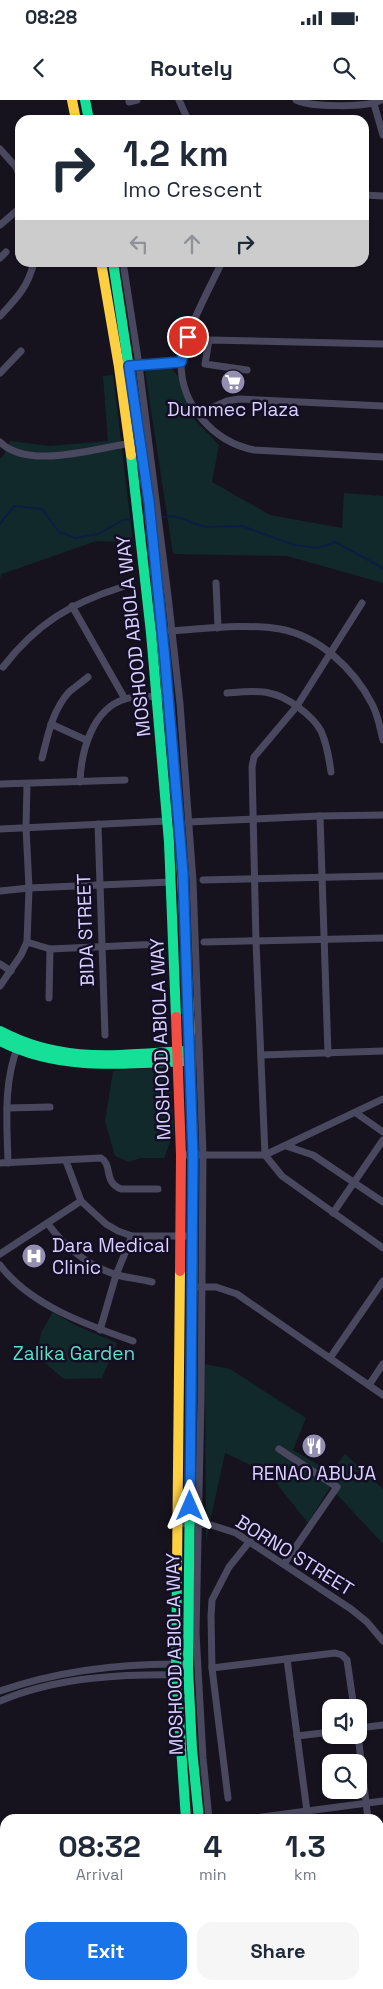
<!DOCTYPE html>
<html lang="en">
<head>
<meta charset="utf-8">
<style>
	:root { --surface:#fff; --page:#f6f6f7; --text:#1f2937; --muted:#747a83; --accent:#1a73e8 }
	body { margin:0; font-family:"Space Grotesk",sans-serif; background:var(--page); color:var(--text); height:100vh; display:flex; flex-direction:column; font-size:19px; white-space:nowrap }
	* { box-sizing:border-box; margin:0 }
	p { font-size:16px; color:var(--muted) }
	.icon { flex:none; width:28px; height:28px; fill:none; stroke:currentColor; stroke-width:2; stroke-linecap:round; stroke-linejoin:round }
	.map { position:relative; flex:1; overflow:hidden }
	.drawer { position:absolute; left:0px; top:1714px; width:384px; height:176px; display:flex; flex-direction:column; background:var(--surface); border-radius:15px 15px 0 0; box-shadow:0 1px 4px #0004 }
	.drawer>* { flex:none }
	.banner { position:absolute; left:15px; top:15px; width:354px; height:152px; border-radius:15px; box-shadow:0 1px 4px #0004; background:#fff; color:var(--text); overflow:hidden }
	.fabs { position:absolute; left:322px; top:1599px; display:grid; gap:10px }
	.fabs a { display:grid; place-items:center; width:45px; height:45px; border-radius:10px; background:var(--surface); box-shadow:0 1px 4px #0004; font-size:25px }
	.pin { position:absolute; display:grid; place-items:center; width:42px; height:42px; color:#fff; margin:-21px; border:2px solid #fff; border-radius:50%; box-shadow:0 1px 5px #0007 }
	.me { position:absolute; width:55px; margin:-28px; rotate:0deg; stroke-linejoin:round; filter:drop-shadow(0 0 4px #0008) }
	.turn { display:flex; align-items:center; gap:18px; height:105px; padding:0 25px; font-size:22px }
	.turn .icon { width:65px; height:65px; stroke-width:2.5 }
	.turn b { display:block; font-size:35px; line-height:42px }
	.lanes { display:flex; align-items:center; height:48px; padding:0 25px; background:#0003; justify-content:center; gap:25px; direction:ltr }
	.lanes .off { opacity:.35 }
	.eta { display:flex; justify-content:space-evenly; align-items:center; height:85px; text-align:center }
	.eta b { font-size:30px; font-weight:700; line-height:35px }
	.action { display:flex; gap:10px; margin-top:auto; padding:10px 25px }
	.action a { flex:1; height:58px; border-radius:15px; background:var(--accent); color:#fff; font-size:20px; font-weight:700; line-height:58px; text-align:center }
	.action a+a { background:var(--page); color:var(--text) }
	.status { display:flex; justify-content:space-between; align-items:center; height:35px; padding:0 25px; background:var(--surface); direction:ltr }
	.status svg { height:14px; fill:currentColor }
	header { display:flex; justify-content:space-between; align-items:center; height:65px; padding:0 25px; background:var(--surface); font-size:22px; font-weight:700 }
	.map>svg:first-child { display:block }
</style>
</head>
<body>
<div class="status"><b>08:28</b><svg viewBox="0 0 49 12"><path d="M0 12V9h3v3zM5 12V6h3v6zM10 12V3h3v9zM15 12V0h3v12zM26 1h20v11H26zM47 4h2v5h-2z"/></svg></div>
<header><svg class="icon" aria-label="back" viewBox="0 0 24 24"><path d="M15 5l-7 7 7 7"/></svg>Routely<svg class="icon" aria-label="search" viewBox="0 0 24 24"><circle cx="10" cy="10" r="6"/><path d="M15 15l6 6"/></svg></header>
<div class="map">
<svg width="383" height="1889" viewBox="0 0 383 1889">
	<rect width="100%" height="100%" fill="#16131e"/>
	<g fill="#12292b">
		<path d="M171,268l7,8 17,44 24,25 -7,37 58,33 72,13 2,-35 39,3v87l-96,-27 -114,-2 -28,-183z"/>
		<path d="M113,275l20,167 -37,-1 -94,33 -2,4v-119l4,-4 6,-14 40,5 58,-5 -5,-65z"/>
		<path d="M153,968l17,8 4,56 -10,26h-24l-11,4 -14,-6 -10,-35 8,-50z"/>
		<path d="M53,1212l22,13 42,18 -15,35 -38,1 -27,-23 4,-23z"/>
		<path d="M205,1264l25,5 76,49 -13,32 38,22 14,-18 38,35v55l-53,-57 -22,36 -40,-50 -43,-20 -19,88z"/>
	</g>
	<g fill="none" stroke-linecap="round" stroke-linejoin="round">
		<g stroke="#0d1d41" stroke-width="2">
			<path d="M161,417l13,-1 31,11 37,-1 52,19 24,3 17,-6 48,26"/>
			<path d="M0,424l14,-18 28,3 17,23 17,6 22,-4 25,-14 13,-1"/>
		</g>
		<g stroke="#4a485f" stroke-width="7">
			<path d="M179,0l9,20"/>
			<path d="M296,0c14,7 72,8 85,0"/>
			<path d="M129,2l8,-2"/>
			<path d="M374,4l9,31"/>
			<path d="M0,49l16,18 4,9"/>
			<path d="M364,95l19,1"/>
			<path d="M0,125l20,-17"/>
			<path d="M0,158l6,-6"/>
			<path d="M123,162l16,103 29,231 12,108 13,177 10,274 -2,245 -5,233 7,125 6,61"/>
			<path d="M222,162c-11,23 -41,79 -41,101 0,43 33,79 73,87l129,7"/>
			<path d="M0,216c17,-18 28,-29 34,-54"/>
			<path d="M136,265l45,-3"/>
			<path d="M247,270l-42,-6 4,-24 174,4"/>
			<path d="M0,273l21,-22"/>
			<path d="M197,314l30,-13 12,-2 144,7"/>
			<path d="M0,342c29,29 98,5 133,1"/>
			<path d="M216,483l2,45"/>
			<path d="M362,503l-65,103 -43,51 -2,10 4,175 9,213 17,21 101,72"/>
			<path d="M72,506l53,93"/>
			<path d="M169,531c36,-2 75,-8 111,-2 39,7 74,40 92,75 6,11 8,24 11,36"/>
			<path d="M3,567c33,-43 68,-64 119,-80"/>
			<path d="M227,593c14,-1 29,-3 42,0 18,3 44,23 52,38 6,13 8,27 10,41"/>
			<path d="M51,624l35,16"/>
			<path d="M42,658c6,-23 10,-47 27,-66 6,-5 13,-10 19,-15"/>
			<path d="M80,682c1,-30 12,-73 45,-83 13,-4 30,-2 43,-2"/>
			<path d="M0,684l125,-4"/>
			<path d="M320,716l8,238"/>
			<path d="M188,722l132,-6 63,-1"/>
			<path d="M98,724l7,211"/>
			<path d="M0,729l167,-8"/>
			<path d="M203,780l180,-4"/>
			<path d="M0,791l29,-3 142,-6"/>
			<path d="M27,842l23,7 111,-5"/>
			<path d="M204,842l179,-4"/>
			<path d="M0,864l11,7"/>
			<path d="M0,886l21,-31 6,-13 2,-54 -3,-61 1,-43"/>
			<path d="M49,898l1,-49"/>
			<path d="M261,955l122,-4"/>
			<path d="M7,1008l43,-1"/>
			<path d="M356,1013l27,19"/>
			<path d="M286,1046l27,9 70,47"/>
			<path d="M181,1055h84l118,-56"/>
			<path d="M66,1061l15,40 25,23 12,7 14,5h61"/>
			<path d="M0,1063l101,-5c12,7 2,24 20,31h37"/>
			<path d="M8,1063c-1,-39 -5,-80 10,-117"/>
			<path d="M333,1113l50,-73"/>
			<path d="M48,1124c17,23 41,42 69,51 11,3 24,4 35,7"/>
			<path d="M0,1154l81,-53"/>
			<path d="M0,1165c30,40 87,60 133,76"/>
			<path d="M199,1187h17l21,7 146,101"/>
			<path d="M100,1230l16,-55 16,-39"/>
			<path d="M330,1258l53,-77"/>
			<path d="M369,1285l14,-21"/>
			<path d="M279,1349l58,38 -53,77"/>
			<path d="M177,1423l34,2 25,8 115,76 16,13 16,19"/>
			<path d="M287,1559l21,160"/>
			<path d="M212,1568l123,-15 7,2 5,5 7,48"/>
			<path d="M0,1591c60,-21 124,-28 187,-27"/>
			<path d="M0,1601c59,-25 125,-27 188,-26"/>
			<path d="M359,1628l24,-3"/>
			<path d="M358,1635l10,84"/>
			<path d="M297,1636l34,-4"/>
			<path d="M228,1698l-16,-130 -1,-52 1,-16 17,-33 21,-26"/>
			<path d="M246,1719l137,-18"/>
			<path d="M0,1757l5,-1"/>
		</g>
		<g stroke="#16e098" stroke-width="10">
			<path d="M85,0l4,20"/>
			<path d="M113,162l36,239 31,335"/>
			<path d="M131,355l20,178 18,209 7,175"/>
			<path d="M0,931c62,33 118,24 185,20"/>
			<path d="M0,941c58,30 122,23 185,20"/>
			<path d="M192,1179l-4,389 4,81 7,70"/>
			<path d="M177,1468l-1,107 10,144"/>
			<path d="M208,1885v4"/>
		</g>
		<g stroke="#ffcf43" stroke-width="10">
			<path d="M72,0l4,20"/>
			<path d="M101,162l18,105 12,88"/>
			<path d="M180,736l10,199"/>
			<path d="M177,1468l3,-297"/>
			<path d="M379,1832h4"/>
			<path d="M379,1844l4,-1"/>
		</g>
		<g stroke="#f24e42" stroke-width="10">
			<path d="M176,917l5,138 -1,116"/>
			<path d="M190,935l3,137 -1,107"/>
			<path d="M221,1885l1,4"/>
		</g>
	</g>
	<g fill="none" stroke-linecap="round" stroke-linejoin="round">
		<defs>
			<path id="route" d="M188,237l-7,25 -52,4 20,136 16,158 18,213 10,282 -3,351"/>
		</defs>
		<use href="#route" stroke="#114b97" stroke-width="12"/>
		<use href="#route" stroke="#1a73e8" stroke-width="9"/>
	</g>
	<defs>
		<symbol id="supermarket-disc" viewBox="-11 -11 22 22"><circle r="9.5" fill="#948eb0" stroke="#130e23"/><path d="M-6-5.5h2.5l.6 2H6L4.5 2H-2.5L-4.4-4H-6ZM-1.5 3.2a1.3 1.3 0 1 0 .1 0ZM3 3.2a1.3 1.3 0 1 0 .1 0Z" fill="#fff"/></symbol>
		<symbol id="hospital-disc" viewBox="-11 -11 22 22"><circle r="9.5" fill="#948eb0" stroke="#130e23"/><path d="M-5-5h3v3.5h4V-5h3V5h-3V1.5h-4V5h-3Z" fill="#fff"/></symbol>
		<symbol id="restaurant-disc" viewBox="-11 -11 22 22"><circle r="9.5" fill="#948eb0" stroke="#130e23"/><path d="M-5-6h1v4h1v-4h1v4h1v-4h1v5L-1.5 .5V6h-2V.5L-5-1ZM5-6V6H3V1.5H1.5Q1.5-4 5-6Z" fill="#fff"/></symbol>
	</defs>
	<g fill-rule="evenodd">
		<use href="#supermarket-disc" x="219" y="268" width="28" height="28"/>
		<use href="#hospital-disc" x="20" y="1142" width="28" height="28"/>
		<use href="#restaurant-disc" x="300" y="1332" width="28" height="28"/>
	</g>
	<g text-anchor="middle" stroke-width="5" stroke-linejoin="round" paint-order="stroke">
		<g font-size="19" fill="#d8d0ff" stroke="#130e23">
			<text x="233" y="316">Dummec Plaza</text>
			<text x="52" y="1152" text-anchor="start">Dara Medical<tspan x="52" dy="22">Clinic</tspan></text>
			<text x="314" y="1380">RENAO ABUJA</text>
		</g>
		<g font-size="19" fill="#d8d0ff" stroke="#130e23">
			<text transform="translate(133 536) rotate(-96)" y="7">MOSHOOD ABIOLA WAY</text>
			<text transform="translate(85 830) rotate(-92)" y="7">BIDA STREET</text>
			<text transform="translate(160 939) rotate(-92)" y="7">MOSHOOD ABIOLA WAY</text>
			<text transform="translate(295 1455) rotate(32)" y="7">BORNO STREET</text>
			<text transform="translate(174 1554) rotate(-91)" y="7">MOSHOOD ABIOLA WAY</text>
		</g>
		<g font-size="19" fill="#5cdfc5" stroke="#130e23">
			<text x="74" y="1260">Zalika Garden</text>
		</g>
	</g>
</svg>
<div class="fabs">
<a><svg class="icon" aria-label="sound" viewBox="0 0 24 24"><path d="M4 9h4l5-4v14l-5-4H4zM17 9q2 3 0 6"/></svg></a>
<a><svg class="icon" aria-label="search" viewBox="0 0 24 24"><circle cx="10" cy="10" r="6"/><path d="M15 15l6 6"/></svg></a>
</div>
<div class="pin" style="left:188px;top:237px;background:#d93025"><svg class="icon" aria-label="arrive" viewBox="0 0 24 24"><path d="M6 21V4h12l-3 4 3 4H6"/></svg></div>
<svg class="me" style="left:190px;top:1406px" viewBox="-20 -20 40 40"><path d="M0-17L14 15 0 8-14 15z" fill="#1a73e8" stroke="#fff" stroke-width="4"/></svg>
<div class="banner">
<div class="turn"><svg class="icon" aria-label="right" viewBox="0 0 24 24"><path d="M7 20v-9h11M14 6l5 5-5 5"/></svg><div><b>1.2 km</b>Imo Crescent</div></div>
<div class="lanes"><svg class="icon off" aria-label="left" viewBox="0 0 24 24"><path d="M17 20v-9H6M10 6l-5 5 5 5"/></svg><svg class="icon off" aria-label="ahead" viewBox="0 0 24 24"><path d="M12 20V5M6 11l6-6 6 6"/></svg><svg class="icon" aria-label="right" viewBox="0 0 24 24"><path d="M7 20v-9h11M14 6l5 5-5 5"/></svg></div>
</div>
<section class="drawer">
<div class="eta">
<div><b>08:32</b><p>Arrival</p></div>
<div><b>4</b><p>min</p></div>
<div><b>1.3</b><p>km</p></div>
</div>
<div class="action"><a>Exit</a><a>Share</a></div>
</section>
</div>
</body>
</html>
